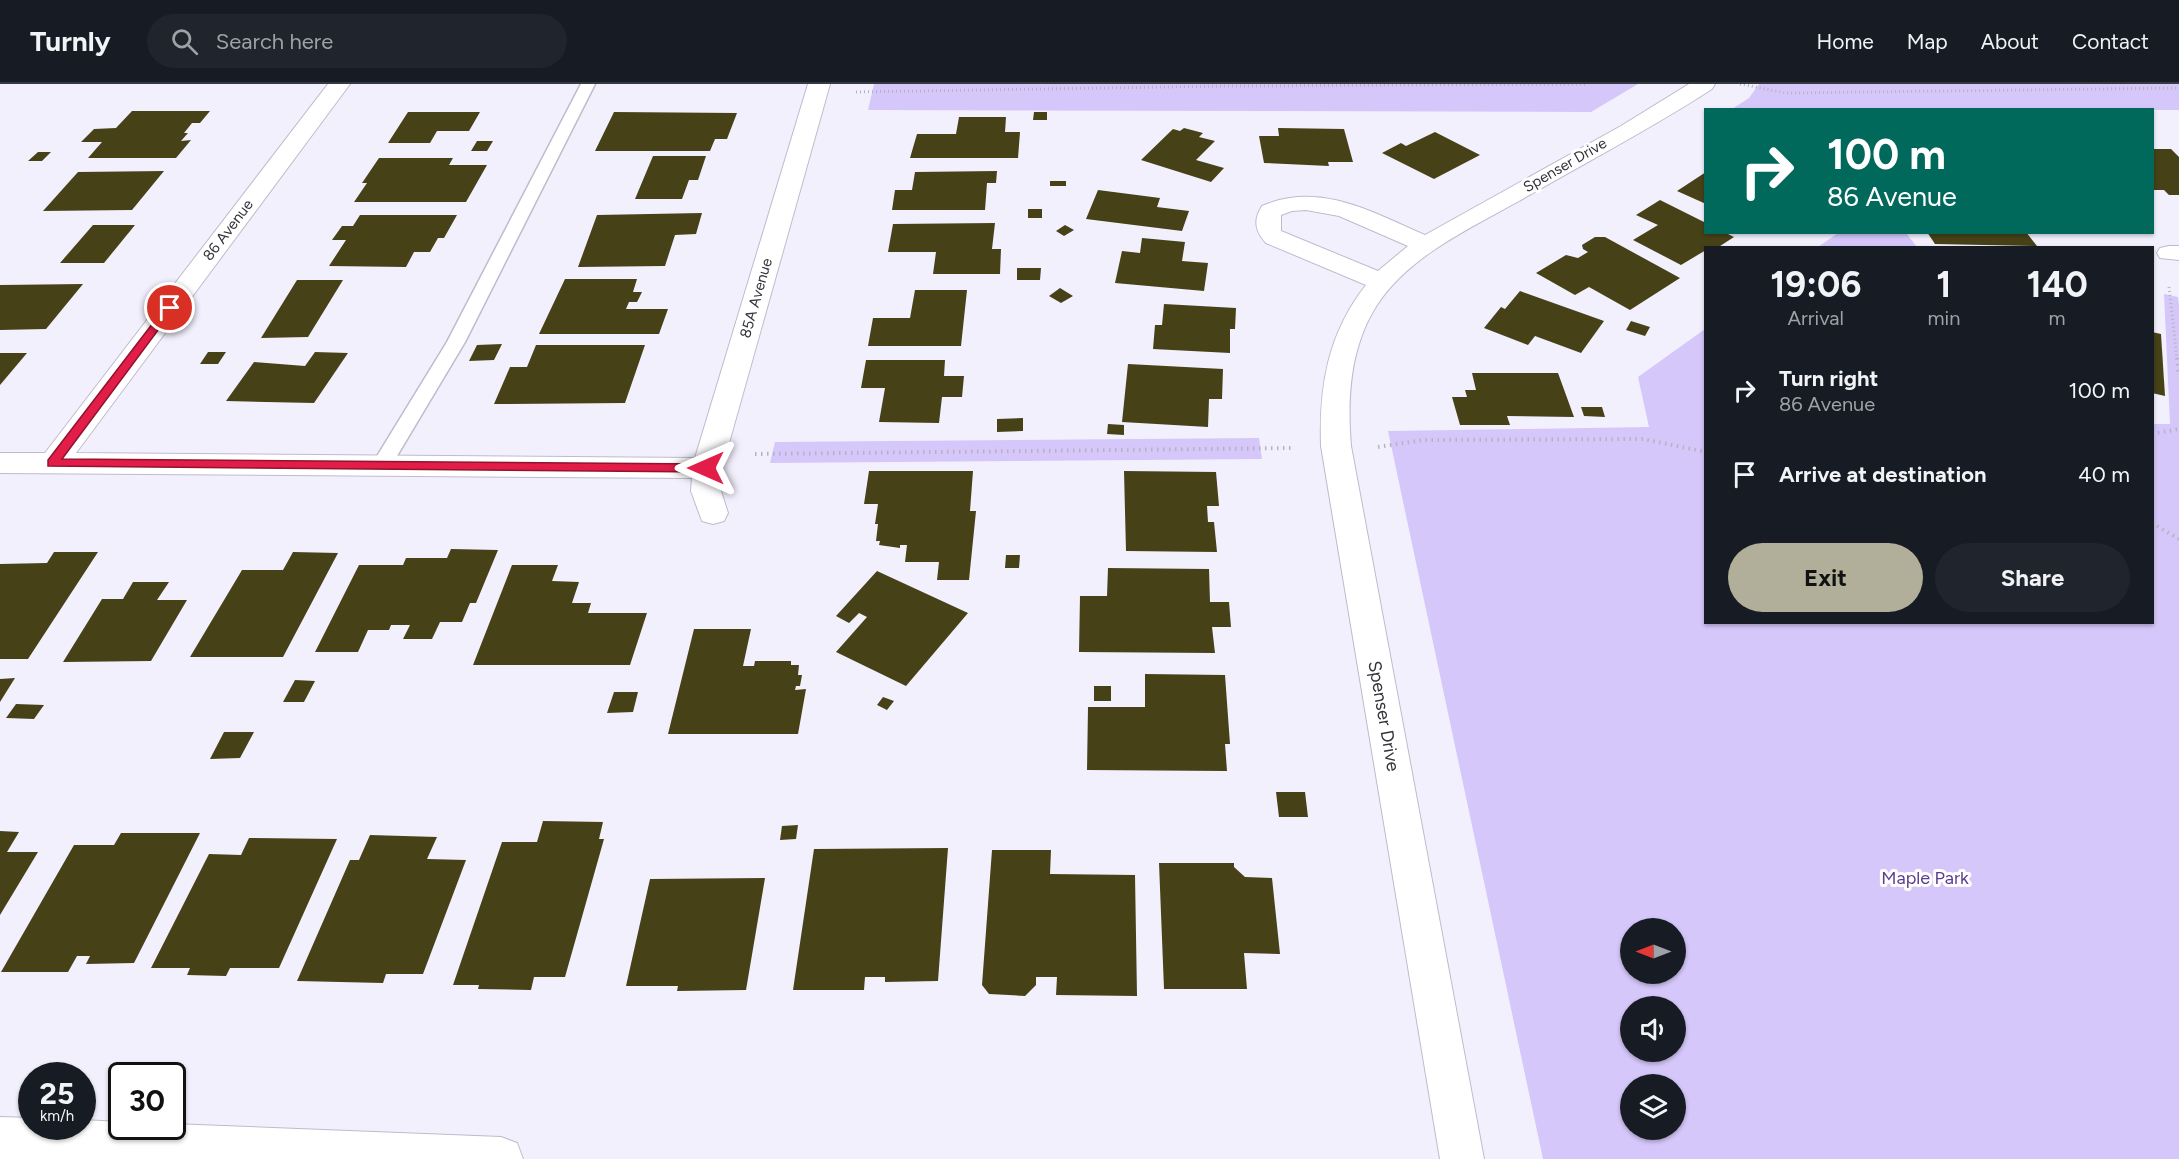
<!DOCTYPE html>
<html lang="en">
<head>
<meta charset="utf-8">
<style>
	:root { --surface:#171b24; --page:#20242c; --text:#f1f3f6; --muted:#9ea1a6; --line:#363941; --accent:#b1af99 }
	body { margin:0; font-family:Figtree,sans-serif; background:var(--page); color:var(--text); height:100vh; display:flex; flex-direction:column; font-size:22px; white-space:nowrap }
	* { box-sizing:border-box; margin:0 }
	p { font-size:20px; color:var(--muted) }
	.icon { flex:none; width:33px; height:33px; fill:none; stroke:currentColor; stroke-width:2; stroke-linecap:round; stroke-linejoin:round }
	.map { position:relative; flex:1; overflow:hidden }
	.panel { position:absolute; left:1704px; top:162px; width:450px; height:378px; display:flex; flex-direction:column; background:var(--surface); border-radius:0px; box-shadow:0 2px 4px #0004 }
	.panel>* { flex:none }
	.hud { position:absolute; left:1704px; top:24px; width:450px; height:126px; border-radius:0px; box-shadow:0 2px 4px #0004; background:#00695c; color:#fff; overflow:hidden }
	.needle { width:39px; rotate:270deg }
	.buttons { position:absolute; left:1620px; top:834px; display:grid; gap:12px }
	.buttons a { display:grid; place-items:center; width:66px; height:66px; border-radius:50%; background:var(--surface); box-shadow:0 2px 4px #0004; font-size:30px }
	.speed { position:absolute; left:18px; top:978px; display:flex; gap:12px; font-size:30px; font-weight:700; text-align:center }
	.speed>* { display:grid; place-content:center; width:78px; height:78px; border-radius:50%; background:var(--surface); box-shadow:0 2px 4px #0004; line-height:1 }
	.speed small { font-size:15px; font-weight:400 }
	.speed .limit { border:3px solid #111; border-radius:9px; background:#fff; color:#111 }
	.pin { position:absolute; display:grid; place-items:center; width:51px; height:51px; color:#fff; margin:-26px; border:3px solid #fff; border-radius:50%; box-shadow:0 2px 6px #0007 }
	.me { position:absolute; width:66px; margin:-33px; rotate:270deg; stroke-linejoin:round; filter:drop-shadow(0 0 4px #0008) }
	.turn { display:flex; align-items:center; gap:21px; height:126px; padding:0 24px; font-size:27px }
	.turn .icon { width:78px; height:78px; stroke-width:2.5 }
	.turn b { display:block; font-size:42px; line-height:51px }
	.eta { display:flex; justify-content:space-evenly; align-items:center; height:102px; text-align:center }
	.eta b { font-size:36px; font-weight:700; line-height:42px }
	.primary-button { display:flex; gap:12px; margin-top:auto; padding:12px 24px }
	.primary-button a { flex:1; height:69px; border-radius:36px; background:var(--accent); color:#111; font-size:24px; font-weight:700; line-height:69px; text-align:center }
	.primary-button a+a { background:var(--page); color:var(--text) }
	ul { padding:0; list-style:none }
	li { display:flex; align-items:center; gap:18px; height:84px; padding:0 24px }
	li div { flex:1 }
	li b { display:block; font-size:22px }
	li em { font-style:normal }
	header { display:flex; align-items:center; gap:36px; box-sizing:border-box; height:84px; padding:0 30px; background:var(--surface); border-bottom:2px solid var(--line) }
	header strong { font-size:28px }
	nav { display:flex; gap:33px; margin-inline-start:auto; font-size:21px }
	.search { width:420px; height:54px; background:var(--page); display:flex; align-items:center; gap:15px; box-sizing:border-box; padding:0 21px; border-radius:33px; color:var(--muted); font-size:22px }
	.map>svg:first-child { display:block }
</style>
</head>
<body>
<header>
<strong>Turnly</strong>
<div class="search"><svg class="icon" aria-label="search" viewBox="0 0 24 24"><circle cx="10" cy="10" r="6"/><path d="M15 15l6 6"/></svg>Search here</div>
<nav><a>Home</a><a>Map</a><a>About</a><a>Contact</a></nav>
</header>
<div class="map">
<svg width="2179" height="1075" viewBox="0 0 2179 1075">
	<rect width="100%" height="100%" fill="#f3f0fe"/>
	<g fill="#d5c7fa" fill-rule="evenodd">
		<path d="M874,0h764l-47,28 -723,-2z"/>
		<path d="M1759,0h420v26l-447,-1 17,-11z"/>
		<path d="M1838,149h68l11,14h-99z"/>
		<path d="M2164,210l14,3 1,8v854h-636l-155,-728 261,-4 -11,-50 67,-48 1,293h446l1,-198h17zM1676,844v46h-46v-46zM1676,922v46h-46v-46zM1676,1000v46h-46v-46z"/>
		<path d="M1259,354l3,21 -492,4 5,-21z"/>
	</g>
	<g fill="#474118">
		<path d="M132,27h78l-10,12h-8l-8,10h4l-7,8 10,-1 -15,18h-88l14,-16h-21l13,-13 22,-1z"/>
		<path d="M408,28h72l-11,19h-32l-7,12h-42z"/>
		<path d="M614,28l123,1 -10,26h-12l-5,12h-115z"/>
		<path d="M1034,28h13v8h-14z"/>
		<path d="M959,33h47l-1,15h15l-2,26h-108l7,-24h39z"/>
		<path d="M1184,44l19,5 -4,4 16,4 -19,19 28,8 -13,14 -70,-22 32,-31 7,2z"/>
		<path d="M1278,44l66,1 9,33h-25l1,4 -65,-3 -5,-27h20z"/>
		<path d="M1435,48l45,23 -46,24 -52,-26 19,-10 5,3z"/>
		<path d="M477,57h16l-6,10h-16z"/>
		<path d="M2152,65h19l8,8v38h-10l-5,-5h-12z"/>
		<path d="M38,68h13l-9,9h-14z"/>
		<path d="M653,72h53l-8,24h-9l-7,19h-47z"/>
		<path d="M379,74h74l-4,7h38l-21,37h-112l13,-19h-5z"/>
		<path d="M164,87l-32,39 -89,1 35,-39z"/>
		<path d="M997,87l-1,12h-9l-2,27h-93l3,-20h17l3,-18z"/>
		<path d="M1706,88v32l-29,-13z"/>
		<rect x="1050" y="97" width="16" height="5"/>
		<path d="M1098,106l62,8 -3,9 32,4 -7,20 -96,-12z"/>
		<path d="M1660,116l46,23v9h18l10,5 -17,11h-11v2l-25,15 -48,-25 25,-15 -22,-10z"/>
		<rect x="1028" y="125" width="14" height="9"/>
		<path d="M702,129l-6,21 -21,1 -10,31 -87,1 19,-52z"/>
		<path d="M360,131h97l-13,23h-6l-8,14h-16l-8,15 -77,-1 17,-26h-14l10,-14h11z"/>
		<path d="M995,139l-3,26h9l-1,25h-67l3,-22h-48l5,-28z"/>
		<path d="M93,141h42l-31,38h-44z"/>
		<path d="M1065,141l9,5 -10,6 -8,-5z"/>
		<path d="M1927,148h99l11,14 -102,-2z"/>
		<path d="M1595,153h10l75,41 -50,32 -41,-23 -14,8 -39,-22 30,-18 12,3 10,-6 -5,-3 -1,-4z"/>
		<path d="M1142,154l43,4 -3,19 26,2 -4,28 -89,-8 7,-32 18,2z"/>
		<path d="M1017,184h24l-1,12h-23z"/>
		<path d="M565,195h72l-4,13h9l-5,10h-8l-3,7h42l-9,25h-120z"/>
		<path d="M297,196h46l-35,57 -47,1z"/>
		<path d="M83,200l-37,45 -46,1v-45z"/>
		<path d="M1060,204l13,8 -12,7 -12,-7z"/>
		<path d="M915,206h52l-6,56h-93l5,-28h37z"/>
		<path d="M1520,207l84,30 -23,32 -46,-17 -7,9 -44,-17 17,-21 4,2z"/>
		<path d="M1164,220l72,4 -1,21h-5v24l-77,-4 2,-24h7z"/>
		<path d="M1631,237l19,6 -5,9 -19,-6z"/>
		<path d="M2152,248l9,2 4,62 -13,-3z"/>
		<path d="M502,260l-8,16 -25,1 8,-16z"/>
		<path d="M536,261h109l-20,58 -131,1 16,-37h17z"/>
		<path d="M208,268h18l-8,12h-18z"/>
		<path d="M315,268l33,1 -34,50 -88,-2 28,-39 51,4z"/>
		<path d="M0,269h27l-27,32z"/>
		<path d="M866,276h79l-1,16h20l-2,21h-20l-3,26 -60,-1 6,-34h-24z"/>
		<path d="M1128,280l95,5 -1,30h-13l-1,28 -86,-5z"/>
		<path d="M1472,289h86l16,44 -67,-1 3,9h-50l-8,-28h15l-2,-7h11z"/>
		<path d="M1581,323h21l3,10 -21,-1z"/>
		<path d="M1023,334v13l-26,1v-13z"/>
		<path d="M1108,340l16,1v10l-17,-1z"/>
		<path d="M869,387h104l-3,40h6l-7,69h-32l2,-18h-34l2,-17h-7v3l-21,-3 1,-4h-4l2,-17h-3l3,-20h-14z"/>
		<path d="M1124,387l92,1 3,34h-12l1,16h6l3,30 -91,-1z"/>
		<path d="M451,465l47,1 -22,53h-6l-8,19h-22l-8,17h-29l7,-14h-19l-2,5h-21l-10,22h-43l44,-87h44l3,-7h41z"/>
		<path d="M54,468h44l-70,107h-28v-95l47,-1z"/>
		<path d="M293,468l45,1 -55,104h-93l52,-87h41z"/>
		<path d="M1006,471h14l-1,13h-14z"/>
		<path d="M512,481h46l-6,16 27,1 -7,21h19l-3,10h59l-17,52h-157z"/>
		<path d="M1108,484l101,1 1,33h19l2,25h-19l3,26 -136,-1 1,-56h27z"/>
		<path d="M877,487l91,42 -62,73 -70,-34 31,-35 -8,-4 -10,10 -13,-7z"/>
		<path d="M133,498h36l-12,18h30l-36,61 -88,1 39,-63h21z"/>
		<path d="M694,545h57l-8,37h11l1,-5h36v4h8l-1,10h4l-2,11h-4l-1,4 11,-1 -8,45h-130z"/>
		<path d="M1145,590l80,1 5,69h-5l2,27 -140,-1 1,-63h57z"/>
		<path d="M15,594l-15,24v-23z"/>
		<path d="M295,596l20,1 -11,21h-21z"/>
		<rect x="1094" y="602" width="17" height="15"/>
		<path d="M614,608h24l-5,20 -26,1z"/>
		<path d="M883,613l11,4 -7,9 -10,-5z"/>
		<path d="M16,620l28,1 -10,14 -28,-1z"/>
		<path d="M224,648h30l-14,26 -30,1z"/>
		<path d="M1276,708h29l3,25h-29z"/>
		<path d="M543,737l60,1 -4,17h5l-39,138h-31l-3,13 -53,-1 1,-4h-26l49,-143h35z"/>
		<path d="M798,741l-2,14 -16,1 2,-14z"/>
		<path d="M0,747l19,1 -12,20h31l-38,63z"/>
		<path d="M121,749h79l-66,130 -48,1 4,-8h-13l-9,16h-67l73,-127h40z"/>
		<path d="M370,751l67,2 -10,22 39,1 -43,114h-37l-3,9 -86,-2 53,-121h9z"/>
		<path d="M249,754l88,1 -58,129h-49l-4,8 -39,-1 3,-7h-39l58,-114 32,1z"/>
		<path d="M948,764l-10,133 -53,1v-5h-20l-1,13h-71l21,-141z"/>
		<path d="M992,766h59l-1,24 85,1 2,121 -81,-1 1,-18h-21v8l-11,11 -36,-2 -7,-9z"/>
		<path d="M1159,779h75v4l11,10 27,1 8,76 -36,-1 3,36h-83z"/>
		<path d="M765,794l-19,112 -69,1 1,-5h-52l24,-107z"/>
	</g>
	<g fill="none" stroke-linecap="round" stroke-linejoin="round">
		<defs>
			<path id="service" d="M581,0h14l-130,258 -77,129 -7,2 -7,-2 -3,-5 76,-124z"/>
			<g id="minor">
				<path d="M328,0h22l-274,369 619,5 113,-374h22l-108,384 -1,23 7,22 -4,8 -11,3 -11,-3 -11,-30 1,-13 -692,-5v-20h45z"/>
				<path d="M1689,0h26l-3,5c-63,41 -129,75 -193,112 -50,28 -110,55 -142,104 -27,42 -30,93 -26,141l133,713h-44l-119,-713c-2,-60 7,-113 45,-161l-100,-42c-11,-12 -13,-23 -4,-37 57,-25 110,6 163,29l196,-109zM1306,126l33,6 69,30 -30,25 -97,-40v-16l11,-4z"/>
				<path d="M2169,162h10v14l-19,-2 -3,-5 3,-5z"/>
				<path d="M0,1033l32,1v8h50v-6l40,2v4h50v-2l329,13 16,6 6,16h-523z"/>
			</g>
		</defs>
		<use href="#service" stroke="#bfbbcc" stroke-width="3"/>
		<use href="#minor" stroke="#bfbbcc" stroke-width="2"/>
		<g stroke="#b6b3bf" stroke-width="3" stroke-dasharray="1 3" stroke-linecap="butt">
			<path d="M1740,0l46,9 393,-5"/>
			<path d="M856,8l370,-6 361,-2"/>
			<path d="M2169,203l8,72"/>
		</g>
		<g stroke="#b6b3bf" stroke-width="4" stroke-dasharray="1.5 4.5" stroke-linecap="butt">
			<path d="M2177,274l2,18"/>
			<path d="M2152,350l27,-5"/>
			<path d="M1378,363l45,-7 220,-1 63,13"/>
			<path d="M755,370l539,-6"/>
			<path d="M2152,439l27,16"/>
		</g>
		<use href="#service" fill="#fff" fill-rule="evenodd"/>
		<use href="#minor" fill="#fff" fill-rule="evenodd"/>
	</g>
	<path fill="#e11d48" stroke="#92132f" stroke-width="1.5" d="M170,221l5,3 -2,2 -111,149 644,5 7,4 -7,4 -658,-6v-6l118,-154z"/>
	<g text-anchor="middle" stroke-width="6" stroke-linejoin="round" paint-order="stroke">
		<g font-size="15" fill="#36343b" stroke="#fff">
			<text transform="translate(1565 81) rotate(-30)" y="5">Spenser Drive</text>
			<text transform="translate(228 146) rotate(-53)" y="5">86 Avenue</text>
			<text transform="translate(756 214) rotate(-74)" y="5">85A Avenue</text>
		</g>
		<g font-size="18" fill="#36343b" stroke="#fff">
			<text transform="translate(1384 632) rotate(80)" y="6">Spenser Drive</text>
		</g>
		<g font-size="18" fill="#5b3d90" stroke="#fff">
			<text x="1925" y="800">Maple Park</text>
		</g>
	</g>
</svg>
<div class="buttons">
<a><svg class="needle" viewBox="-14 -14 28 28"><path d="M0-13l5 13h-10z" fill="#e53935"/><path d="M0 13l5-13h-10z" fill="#9ea1a6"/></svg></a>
<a><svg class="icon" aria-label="sound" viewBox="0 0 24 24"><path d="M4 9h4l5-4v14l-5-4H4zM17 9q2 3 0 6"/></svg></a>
<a><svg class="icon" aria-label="layers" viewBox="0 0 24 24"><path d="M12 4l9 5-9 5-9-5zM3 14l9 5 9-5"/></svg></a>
</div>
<div class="speed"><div>25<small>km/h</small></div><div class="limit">30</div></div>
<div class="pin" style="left:170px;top:224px;background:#d93025"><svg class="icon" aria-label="arrive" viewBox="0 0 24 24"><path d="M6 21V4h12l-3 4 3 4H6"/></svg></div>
<svg class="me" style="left:706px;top:384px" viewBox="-20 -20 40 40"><path d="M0-17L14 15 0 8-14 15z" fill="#e11d48" stroke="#fff" stroke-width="4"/></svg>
<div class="hud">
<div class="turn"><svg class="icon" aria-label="right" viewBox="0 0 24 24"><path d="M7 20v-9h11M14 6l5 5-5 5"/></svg><div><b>100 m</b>86 Avenue</div></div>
</div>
<section class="panel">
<div class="eta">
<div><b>19:06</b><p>Arrival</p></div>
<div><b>1</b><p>min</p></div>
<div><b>140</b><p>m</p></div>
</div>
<ul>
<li><svg class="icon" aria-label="right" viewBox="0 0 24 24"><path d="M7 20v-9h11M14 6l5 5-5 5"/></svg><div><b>Turn right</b><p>86 Avenue</p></div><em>100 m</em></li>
<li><svg class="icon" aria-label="arrive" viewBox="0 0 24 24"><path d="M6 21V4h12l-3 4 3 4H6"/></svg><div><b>Arrive at destination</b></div><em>40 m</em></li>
</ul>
<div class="primary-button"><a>Exit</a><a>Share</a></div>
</section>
</div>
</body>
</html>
